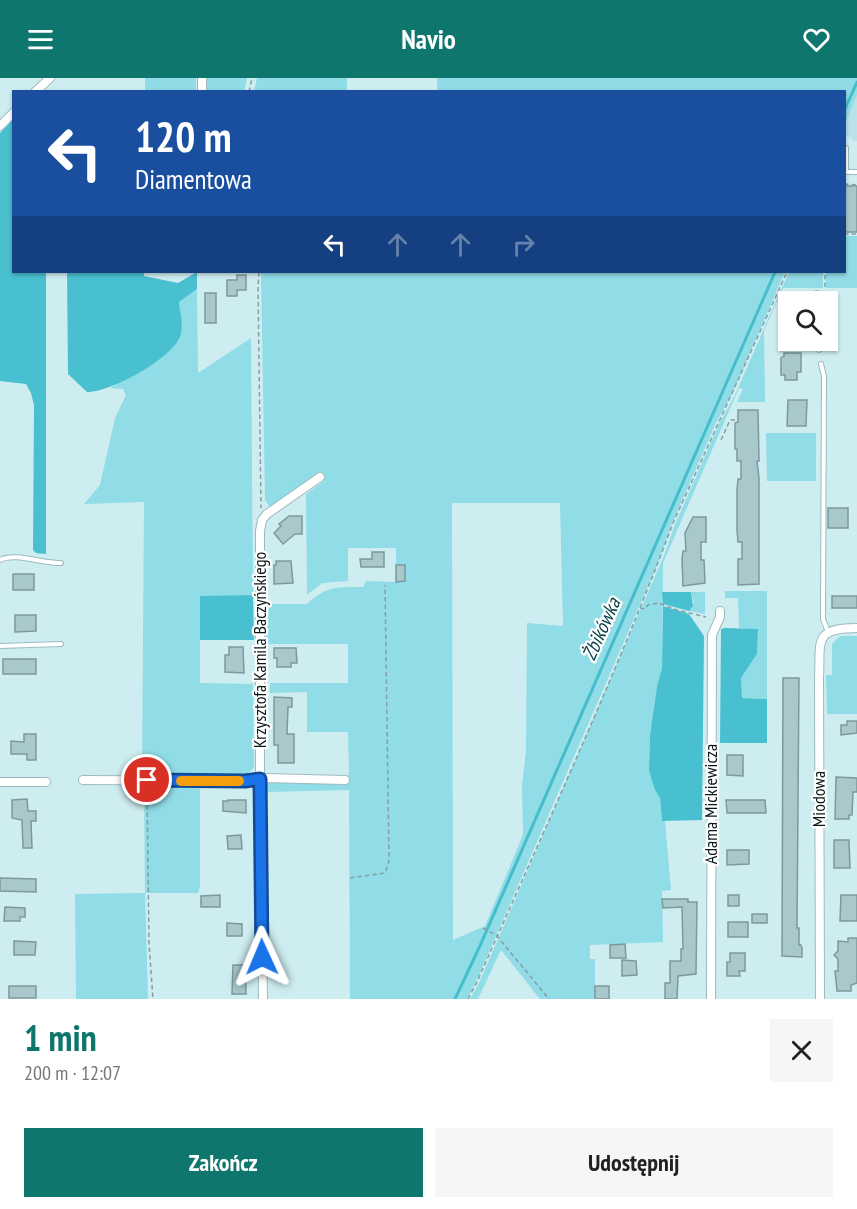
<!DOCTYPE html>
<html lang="pl">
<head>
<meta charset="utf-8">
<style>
	:root { --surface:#fff; --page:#f6f6f6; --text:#222; --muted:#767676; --accent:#0f766e }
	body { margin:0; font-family:"PT Sans Narrow",sans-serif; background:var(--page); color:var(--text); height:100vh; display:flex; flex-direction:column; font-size:22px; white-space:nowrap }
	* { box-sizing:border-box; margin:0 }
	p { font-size:20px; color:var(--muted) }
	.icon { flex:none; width:33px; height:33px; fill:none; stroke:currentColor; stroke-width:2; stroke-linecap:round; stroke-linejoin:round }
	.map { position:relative; height:921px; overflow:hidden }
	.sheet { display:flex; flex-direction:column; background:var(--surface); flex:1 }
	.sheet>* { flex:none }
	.banner { position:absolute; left:12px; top:12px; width:834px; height:183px; border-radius:0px; box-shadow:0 2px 4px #0004; background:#1a4fa0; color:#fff; overflow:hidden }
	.fabs { position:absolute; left:778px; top:213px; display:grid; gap:12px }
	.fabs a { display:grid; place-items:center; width:60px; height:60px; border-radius:0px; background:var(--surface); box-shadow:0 2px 4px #0004; font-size:30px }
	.pin { position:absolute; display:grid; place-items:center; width:51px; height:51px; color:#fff; margin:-26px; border:3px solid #fff; border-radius:50%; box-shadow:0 2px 6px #0007 }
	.me { position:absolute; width:66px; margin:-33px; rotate:359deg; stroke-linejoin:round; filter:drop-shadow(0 0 4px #0008) }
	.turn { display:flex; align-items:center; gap:21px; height:126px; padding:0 24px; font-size:27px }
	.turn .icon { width:78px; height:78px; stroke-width:2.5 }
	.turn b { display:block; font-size:42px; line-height:51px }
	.lanes { display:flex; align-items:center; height:57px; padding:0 24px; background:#0003; justify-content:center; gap:30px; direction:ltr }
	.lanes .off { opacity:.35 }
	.round { display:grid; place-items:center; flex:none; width:63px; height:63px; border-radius:0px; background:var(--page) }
	.overview { display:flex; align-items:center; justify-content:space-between; height:102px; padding:0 24px }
	h1 { font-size:36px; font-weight:800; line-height:45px; color:var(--accent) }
	.primary-button { display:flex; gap:12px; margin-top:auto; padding:12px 24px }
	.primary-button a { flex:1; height:69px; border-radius:0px; background:var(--accent); color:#fff; font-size:24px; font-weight:800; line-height:69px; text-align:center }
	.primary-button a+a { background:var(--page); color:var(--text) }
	header { display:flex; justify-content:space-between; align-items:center; height:78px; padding:0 24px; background:var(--accent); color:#fff; font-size:27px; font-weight:800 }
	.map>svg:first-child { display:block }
</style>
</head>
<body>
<header><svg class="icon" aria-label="menu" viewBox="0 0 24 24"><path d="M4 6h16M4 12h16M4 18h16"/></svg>Navio<svg class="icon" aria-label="heart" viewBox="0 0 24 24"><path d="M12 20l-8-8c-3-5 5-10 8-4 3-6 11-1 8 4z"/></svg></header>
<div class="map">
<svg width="857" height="921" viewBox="0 0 857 921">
	<rect width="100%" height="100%" fill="#ceedf1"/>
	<path fill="#bae2e8" d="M857,17v46h-4l-3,-4 -5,-1v-12z"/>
	<g fill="#90dce7" fill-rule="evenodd">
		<rect x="145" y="0" width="51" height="13"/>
		<path d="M206,0h41l-3,14 -37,-1z"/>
		<path d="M257,0h90v13h-93z"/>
		<path d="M437,0h420v17l-12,29 -1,-32h-407z"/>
		<path d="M845,158h12v52h-31v-16h18z"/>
		<path d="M261,194h524l-53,122 -16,29 -45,103 -15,42 -180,414 -9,17h-117l-1,-209 -82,2 -1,-9 4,-2 60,1 8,3 8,-2 3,-11 -1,-40h-41v-40l-37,1v-10h78v-39h-83v-36l5,-4h37c19,-18 30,-17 56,-17l3,-6 30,1v-34h-48v33l-26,2 -15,12 -1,-101 18,-13 -4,-7 -50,33 -5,-7zM452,425h108l3,123 -36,-3 -1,129 -4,33 1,50 -38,91 -32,14z"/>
		<path d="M789,194h34v16h-40l-19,43 1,71h-28l6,-13 -4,-1 -76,175 -1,105 -5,18 -7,49 -1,36 6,18 5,9 2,23h3l6,69 -9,1 1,51 -73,3v14h5v40h-55l-39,-49 -23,49h-8l9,-16 186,-430 9,-26 45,-103 15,-27z"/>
		<path d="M197,211l1,84 53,-35 2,257 -53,2v86l53,1 1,84 -10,8h-102l2,-274 -60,2 16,-19 15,-67 11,-23 -3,-6 -13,-1 48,-28 24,-29 -3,-29z"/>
		<path d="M766,355h50v48h-49z"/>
		<path d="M725,513h42v108l-25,-1 -1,-20 16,-24 1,-24 -19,-2 -1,-30h-13z"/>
		<path d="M691,514h14v22l-16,-3 5,-8z"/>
		<path d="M840,558h17v78h-30l-1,-39h6v-31z"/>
		<path d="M144,707h56v101l-2,7h-53l3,106h-72l-1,-105 70,-1z"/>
	</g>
	<g fill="#49c0cf">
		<path d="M13,41l1,153h32v282l-10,-1 -3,-3 1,-145 -3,-12 -5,-9 -26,-3v-248z"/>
		<path d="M67,194h77v4l34,7 19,-11v17l-18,13c1,12 6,27 0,37 -12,22 -68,53 -92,53l-19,-18z"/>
		<path d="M662,514h29l2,14 -4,5 -26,-7z"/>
		<path d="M253,517l1,45h-54v-44z"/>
		<path d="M663,528l26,8 15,22 -2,184 -40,1 -2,-23 -5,-8 -6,-19 1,-36 7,-49 5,-18z"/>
		<path d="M725,550l33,1 -1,25 -16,24 1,20 25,1v44h-47l1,-114z"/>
	</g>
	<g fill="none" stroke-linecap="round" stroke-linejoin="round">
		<g stroke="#45bdcc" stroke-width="3">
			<path d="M844,33l13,-29"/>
			<path d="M455,921l24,-51 296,-676"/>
		</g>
	</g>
	<g fill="#a9c8cc" stroke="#7c999d" stroke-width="1.5">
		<rect x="844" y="108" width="13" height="46"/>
		<path d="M237,197h9v15h-9v6h-10v-16h10z"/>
		<rect x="205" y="215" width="11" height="30"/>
		<rect x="794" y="215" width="19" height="9"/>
		<path d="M784,275h17v19h-4v8h-12v-5h-4v-17l3,-2z"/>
		<path d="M788,322h19l-1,26h-19z"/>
		<path d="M738,332h20l1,51h-2l2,17v106l-21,1v-26h4v-17h-4l-1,-12v-40l1,-11h3v-18h-4v-12h-2v-26l3,-1z"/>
		<rect x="828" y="430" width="20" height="20"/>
		<path d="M289,438h13v18h-7l-12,10 -9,-11 7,-7 -2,-2z"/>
		<path d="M693,439h13v25h-5v18h3l1,23 -22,3 -1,-27 1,-8h3l-1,-18z"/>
		<path d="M372,474h12v15h-23l-1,-8h12z"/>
		<path d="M276,483h15l2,22 -19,1v-19h2z"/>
		<path d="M396,487h9v16l-9,1z"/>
		<rect x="13" y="496" width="21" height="16"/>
		<rect x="832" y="518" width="25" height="12"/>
		<path d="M15,537h21v16l-21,1z"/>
		<path d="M229,569h14l1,26 -19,-1v-17h4z"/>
		<path d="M274,570h22l1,15h-6v4h-14v-9h-3z"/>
		<rect x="3" y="581" width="33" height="15"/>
		<path d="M783,600h16l-2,250h2v17h2l1,3v9l-20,-1z"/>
		<path d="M274,619l18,1v9h-4l-1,27h7v29h-16v-18h-4z"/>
		<path d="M847,643h10v12l-16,2v-10h6z"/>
		<path d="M24,656h12v26h-9v-6h-16v-13l13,1z"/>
		<path d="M727,677h16v21l-16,-1z"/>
		<path d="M836,699l21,1v14h-4l-1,23h-3v4h-14z"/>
		<path d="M27,721l1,12h8v10h-5l1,27h-9l-1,-28 -10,-2v-18z"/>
		<path d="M228,722h18v13l-23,-2v-10h5z"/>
		<path d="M726,722h39l1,13h-39z"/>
		<path d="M241,757l1,14h-14l-1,-13z"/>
		<path d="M834,762h15l1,28h-16z"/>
		<path d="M727,772h22v14l-22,1z"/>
		<path d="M0,800l36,1v13l-36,-1z"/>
		<path d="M220,817v12h-19v-11z"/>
		<rect x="728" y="817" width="11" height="11"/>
		<path d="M841,817h16v26h-17z"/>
		<path d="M662,821h26v3h9l-1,72 -18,2 -1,23h-12v-16h5v-22h11v-12h2l-1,-42 -19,1z"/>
		<path d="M5,829l20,1v9h-5v4h-16z"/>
		<rect x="752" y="836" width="15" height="9"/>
		<rect x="728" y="844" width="20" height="15"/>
		<path d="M227,845l15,1v12h-15z"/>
		<path d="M848,860h9v45l-6,2v6h-14l-2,-20h3v-12l-4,-4 4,-4v-10l10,1z"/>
		<path d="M14,863l22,1 -1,13h-21z"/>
		<path d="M625,866l1,14h-16v-13z"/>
		<path d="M730,875h15v18h-6l1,5h-13v-14h3z"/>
		<path d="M622,882l14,1 1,14 -15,1z"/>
		<path d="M233,887h12l1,29h-14z"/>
		<rect x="9" y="908" width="27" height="12"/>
		<rect x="595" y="908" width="14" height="13"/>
	</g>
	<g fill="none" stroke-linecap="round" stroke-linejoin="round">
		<defs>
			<g id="lane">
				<path d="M846,70v24h11"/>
				<path d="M817,215l1,9"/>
				<path d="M819,262v10"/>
				<path d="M821,286l3,12 -1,243 5,13"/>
				<path d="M0,482c14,-8 44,4 61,3"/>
				<path d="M0,568l61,-2"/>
			</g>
			<g id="street">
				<path d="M202,0v14"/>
				<path d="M35,14l15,-14"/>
				<path d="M0,48l14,-14"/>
				<path d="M83,702l162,1 20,-3 80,2"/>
				<path d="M0,704h46"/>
				<path d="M263,921l-3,-220v-248l2,-11 5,-6 53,-37"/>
				<path d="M711,921l1,-364 8,-18v-6"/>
				<path d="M820,921l-1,-320c2,-37 -7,-51 38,-51"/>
			</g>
		</defs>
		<use href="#lane" stroke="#9dbbbf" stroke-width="6"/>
		<use href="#street" stroke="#9dbbbf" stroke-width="10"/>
		<g stroke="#869ea1" stroke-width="1.5" stroke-dasharray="4.5 3" stroke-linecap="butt">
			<path d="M249,14l3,-14"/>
			<path d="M844,106l13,1"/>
			<path d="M844,156h13"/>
			<path d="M259,194l-1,16 3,220"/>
			<path d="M825,209v-15"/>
			<path d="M721,362l9,-20h7"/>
			<path d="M640,530l5,1 3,-4 10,-2 19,7 29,7"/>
			<path d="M147,712l2,153 4,56"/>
			<path d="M350,800l35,-5 4,-12 -4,-276"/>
			<path d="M483,850l14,8 52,63"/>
			<path d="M468,921l9,-17c67,-152 138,-304 196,-459l114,-251"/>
		</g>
		<use href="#lane" stroke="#fff" stroke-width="4"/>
		<use href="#street" stroke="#fff" stroke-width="8"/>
	</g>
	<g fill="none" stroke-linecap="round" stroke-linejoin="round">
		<defs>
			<path id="route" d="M147,702l98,1 15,-2 2,178"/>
		</defs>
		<use href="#route" stroke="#114b97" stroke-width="15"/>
		<use href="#route" stroke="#1a73e8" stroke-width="10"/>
		<path stroke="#f59e0b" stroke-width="10" d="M181,703h58"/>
	</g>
	<g text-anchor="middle" stroke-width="4.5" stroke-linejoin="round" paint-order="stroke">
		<g font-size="18" fill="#091516" stroke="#fff">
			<text transform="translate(260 572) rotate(-90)" y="6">Krzysztofa Kamila Baczyńskiego</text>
			<text transform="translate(819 721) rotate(-90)" y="6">Miodowa</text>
			<text transform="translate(711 726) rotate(-90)" y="6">Adama Mickiewicza</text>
		</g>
		<g font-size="20" font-style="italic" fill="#043d44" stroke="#fff">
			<text transform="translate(601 551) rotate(-66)" y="7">Żbikówka</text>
		</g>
	</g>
</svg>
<div class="fabs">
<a><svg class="icon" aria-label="search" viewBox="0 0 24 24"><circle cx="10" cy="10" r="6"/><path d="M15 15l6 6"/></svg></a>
</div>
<div class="pin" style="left:147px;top:702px;background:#d93025"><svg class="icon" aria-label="arrive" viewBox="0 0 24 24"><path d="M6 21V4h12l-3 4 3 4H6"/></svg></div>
<svg class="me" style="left:262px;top:879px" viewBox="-20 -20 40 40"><path d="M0-17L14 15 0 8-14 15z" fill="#1a73e8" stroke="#fff" stroke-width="4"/></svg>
<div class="banner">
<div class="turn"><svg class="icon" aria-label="left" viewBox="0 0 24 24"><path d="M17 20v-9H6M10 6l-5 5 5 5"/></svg><div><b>120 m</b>Diamentowa</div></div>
<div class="lanes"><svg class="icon" aria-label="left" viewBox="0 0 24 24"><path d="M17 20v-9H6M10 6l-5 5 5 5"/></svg><svg class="icon off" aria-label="ahead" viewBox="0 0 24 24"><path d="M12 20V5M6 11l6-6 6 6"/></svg><svg class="icon off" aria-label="ahead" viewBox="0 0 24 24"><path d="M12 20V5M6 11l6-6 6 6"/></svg><svg class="icon off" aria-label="right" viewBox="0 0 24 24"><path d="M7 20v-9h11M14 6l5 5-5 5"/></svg></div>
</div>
</div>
<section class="sheet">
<div class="overview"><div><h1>1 min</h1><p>200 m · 12:07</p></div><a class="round"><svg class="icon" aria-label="close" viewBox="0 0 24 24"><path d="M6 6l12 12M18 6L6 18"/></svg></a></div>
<div class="primary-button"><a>Zakończ</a><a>Udostępnij</a></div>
</section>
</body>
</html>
